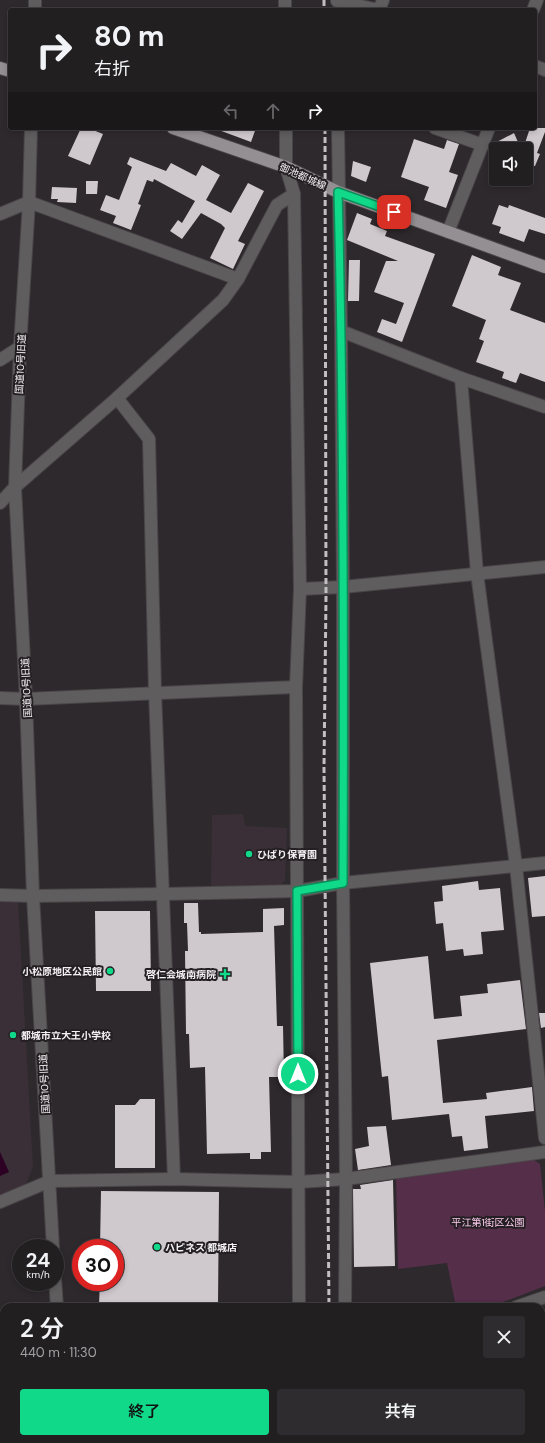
<!DOCTYPE html>
<html lang="ja">
<head>
<meta charset="utf-8">
<style>
	:root { --surface:#221f21; --page:#2e2c2e; --text:#f1f3f6; --muted:#a2a2a5; --line:#3f3d3f; --accent:#11d98a }
	body { margin:0; font-family:"DM Sans","Noto Sans JP",sans-serif; background:var(--page); color:var(--text); height:100vh; display:flex; flex-direction:column; font-size:15px; white-space:nowrap }
	* { box-sizing:border-box; margin:0 }
	p { font-size:13px; color:var(--muted) }
	.icon { flex:none; width:22px; height:22px; fill:none; stroke:currentColor; stroke-width:2; stroke-linecap:round; stroke-linejoin:round }
	.map { position:relative; flex:1; overflow:hidden }
	.side { position:absolute; left:0px; top:1303px; width:545px; height:140px; display:flex; flex-direction:column; background:var(--surface); border-radius:12px 12px 0 0; box-shadow:0 2px 6px #0003,0 0 0 1px var(--line) }
	.side>* { flex:none }
	.hud { position:absolute; left:8px; top:8px; width:529px; height:122px; border-radius:4px; box-shadow:0 2px 6px #0003,0 0 0 1px var(--line); background:#221f21; color:var(--text); overflow:hidden }
	.buttons { position:absolute; left:489px; top:142px; display:grid; gap:8px }
	.buttons a { display:grid; place-items:center; width:44px; height:44px; border-radius:4px; background:var(--surface); box-shadow:0 2px 6px #0003,0 0 0 1px var(--line); font-size:20px }
	.speed { position:absolute; left:12px; top:1239px; display:flex; gap:8px; font-size:20px; font-weight:700; text-align:center }
	.speed>* { display:grid; place-content:center; width:52px; height:52px; border-radius:50%; background:var(--surface); box-shadow:0 2px 6px #0003,0 0 0 1px var(--line); line-height:1 }
	.speed small { font-size:10px; font-weight:400 }
	.speed .limit { border:6px solid #d22; background:#fff; color:#111 }
	.pin { position:absolute; display:grid; place-items:center; width:34px; height:34px; color:#fff; margin:-17px; border-radius:8px; box-shadow:0 2px 6px #0006 }
	.me { position:absolute; width:44px; margin:-22px; rotate:0deg; stroke-linejoin:round; filter:drop-shadow(0 0 3px #0008) }
	.turn { display:flex; align-items:center; gap:14px; height:84px; padding:0 20px; font-size:18px }
	.turn .icon { width:52px; height:52px; stroke-width:2.5 }
	.turn b { display:block; font-size:28px; line-height:34px }
	.lanes { display:flex; align-items:center; height:38px; padding:0 20px; background:#0003; justify-content:center; gap:20px; direction:ltr }
	.lanes .off { opacity:.35 }
	.round { display:grid; place-items:center; flex:none; width:42px; height:42px; border-radius:4px; background:var(--page) }
	.overview { display:flex; align-items:center; justify-content:space-between; height:68px; padding:0 20px }
	h1 { font-size:24px; font-weight:600; line-height:30px }
	.primary-button { display:flex; gap:8px; margin-top:auto; padding:8px 20px }
	.primary-button a { flex:1; height:46px; border-radius:4px; background:var(--accent); color:#111; font-size:16px; font-weight:600; line-height:46px; text-align:center }
	.primary-button a+a { background:var(--page); color:var(--text) }
	.map>svg:first-child { display:block }
</style>
</head>
<body>
<div class="map">
<svg width="545" height="1443" viewBox="0 0 545 1443">
	<rect width="100%" height="100%" fill="#2e292c"/>
	<g fill="#3a2f37">
		<path d="M243,814l2,12 42,2 -2,53 -6,5h-68l1,-71z"/>
		<path d="M0,902h18l15,265 -7,17 -26,12z"/>
	</g>
	<path fill="#552e4a" d="M531,1158l9,6 5,47v75l-55,21h-34l-9,-44 -49,6 -2,-91z"/>
	<path fill="#2d0124" d="M0,1152l9,20 -9,4z"/>
	<g fill="#cfc8cd">
		<path d="M81,128h7l15,6 -13,31 -22,-9z"/>
		<path d="M216,128h40l-5,14 -35,-13z"/>
		<path d="M530,128h15v4l-8,21 3,1 -5,12h-2l-6,14h-1v-31h-3z"/>
		<path d="M514,133l7,16h-32l2,-4z"/>
		<path d="M414,139l30,10 3,-9 12,4 -10,28 9,3 -12,33 -22,-8 5,-13 -28,-10z"/>
		<path d="M130,157l36,14 5,-8 25,13 6,-11 18,10 -14,25 25,13 17,-30 16,8 -26,50 7,3 -12,25 -23,-11 15,-30 -4,-4 -20,-11 -19,26 -12,-8 8,-11 4,3 13,-22 -41,-22 -1,3 -6,-2 -9,24 3,1 -10,25 -18,-7 3,-7 -16,-6 6,-15 13,5 13,-33 -5,-3z"/>
		<path d="M353,161l18,6 -5,15 -15,-6z"/>
		<path d="M86,181h12l-1,13h-11z"/>
		<path d="M52,187l25,1 -1,15 -19,-1 1,-3h-7z"/>
		<path d="M499,205l9,3 1,-3 36,13v16l-16,-5 -5,13 -25,-9 2,-6 -9,-3z"/>
		<path d="M357,213l15,6 -2,5 17,7 -2,5 50,18 -33,88 -25,-10 5,-13 14,5 8,-21 -30,-11 12,-31h12l-51,-21z"/>
		<path d="M472,255l29,12 -3,8 23,8 -11,27 35,13v59l-25,-9 -4,10 -14,-5 2,-6 -28,-10 8,-21 -5,-2 7,-19 -34,-14z"/>
		<path d="M349,260h11l-1,41h-11z"/>
		<path d="M545,876v40l-13,1 -4,-39z"/>
		<path d="M478,881l1,9 21,-2 4,42 -23,2 2,22 -19,2 -1,-7 -17,2 -3,-28 -7,1 -2,-22 9,-1 -1,-15z"/>
		<path d="M184,903h14l1,29h2v2l62,-2v-23l21,-1v17l-10,1 3,100h6l1,51h-15l2,75h-10v7h-11v-6l-43,1 -2,-87 -15,1 -1,-34h-3l-1,-83h3l-1,-28h-3z"/>
		<path d="M95,911h55l1,80h-55z"/>
		<path d="M428,956l6,63 28,-3 -2,-20 28,-3 -1,-9 33,-4 6,49 -89,11 6,63 44,-4 -1,-6 46,-6 2,24 -49,5 3,32 -24,3 -2,-15 -10,1 -3,-23 -57,6 -4,-44 -6,1 -12,-114z"/>
		<path d="M539,1013h6v14l-4,1z"/>
		<path d="M140,1099h15v69h-40v-63h20z"/>
		<path d="M386,1126l5,39 -33,5 -3,-21 14,-3 -2,-19z"/>
		<path d="M393,1180l2,86 -41,1 -1,-78h8l-1,-4z"/>
		<path d="M101,1191l118,1 -1,113 -119,-1 1,-22h15v-34h-15z"/>
	</g>
	<g fill="none" stroke-linecap="round" stroke-linejoin="round">
		<defs>
			<g id="minor">
				<path d="M285,0v10"/>
				<path d="M337,1l42,9 4,-10"/>
				<path d="M35,10v-10"/>
				<path d="M533,10l4,-10"/>
				<path d="M535,66l10,4"/>
				<path d="M31,128l-2,74 -9,145 -5,140 11,212 7,197 20,352"/>
				<path d="M286,128v39l8,27 6,395 -4,98 3,620"/>
				<path d="M338,128l3,203 2,256v296l3,296 -1,128"/>
				<path d="M435,128l48,17"/>
				<path d="M0,214l29,-12 209,77"/>
				<path d="M448,232l41,-104"/>
				<path d="M341,331l120,47 84,29"/>
				<path d="M0,360l20,-13"/>
				<path d="M461,378l16,195 39,293 29,272"/>
				<path d="M117,398l32,41 6,253 19,487"/>
				<path d="M0,503l15,-16 102,-89 106,-98 15,-21 39,-74 17,-11"/>
				<path d="M300,589l43,-2 202,-20"/>
				<path d="M0,698l26,1 270,-12"/>
				<path d="M0,895l33,1 130,-2 134,-3 46,-8 202,-20"/>
				<path d="M0,1202l50,-21 124,-2 124,3 48,-3 199,-27"/>
				<path d="M55,1279l2,28"/>
				<path d="M516,1307l29,-10"/>
				<path d="M0,1375h4"/>
				<path d="M64,1439v4"/>
				<path d="M345,1439v4"/>
				<path d="M299,1443v-4"/>
			</g>
			<g id="major">
				<path d="M0,68l10,3"/>
				<path d="M173,128l113,39 52,25 207,75"/>
			</g>
		</defs>
		<use href="#minor" stroke="#4a4548" stroke-width="14"/>
		<use href="#major" stroke="#4a4548" stroke-width="14"/>
		<use href="#minor" stroke="#605d5f" stroke-width="12"/>
		<use href="#major" stroke="#948f92" stroke-width="12"/>
		<g stroke="#c2bec1" stroke-width="3" stroke-dasharray="6 3" stroke-linecap="butt">
			<path d="M324,0v10"/>
			<path d="M325,128l1,469 -2,170 5,540"/>
			<path d="M329,1443v-4"/>
		</g>
	</g>
	<g fill="none" stroke-linecap="round" stroke-linejoin="round">
		<defs>
			<path id="route" d="M298,1074l-1,-183 46,-8c1,-230 1,-461 -5,-691l56,20"/>
		</defs>
		<use href="#route" stroke="#0b8d5a" stroke-width="10"/>
		<use href="#route" stroke="#11d98a" stroke-width="7"/>
	</g>
	<g fill="#11d98a" stroke="#241f22" stroke-width="1.5">
		<circle cx="249" cy="854" r="4"/>
		<circle cx="110" cy="971" r="4"/>
		<path d="M223 968h4v4h4v4h-4v4h-4v-4h-4v-4h4z"/>
		<circle cx="13" cy="1035" r="4"/>
		<circle cx="157" cy="1247" r="4"/>
	</g>
	<g text-anchor="middle" stroke-width="4" stroke-linejoin="round" paint-order="stroke">
		<g font-size="10" fill="#f4f1f3" stroke="#241f22">
			<text transform="translate(303 176) rotate(24)" y="4">御池都城線</text>
			<text transform="translate(20 364) rotate(-87)" y="4">国道10号旧道</text>
			<text transform="translate(26 688) rotate(-93)" y="4">国道10号旧道</text>
			<text transform="translate(44 1084) rotate(-93)" y="4">国道10号旧道</text>
		</g>
		<g font-size="10" font-weight="bold" fill="#f4f1f3" stroke="#241f22" text-anchor="start">
			<text x="257" y="858">ひばり保育園</text>
			<text x="102" y="975" text-anchor="end">小松原地区公民館</text>
			<text x="216" y="978" text-anchor="end">啓仁会城南病院</text>
			<text x="21" y="1039">都城市立大王小学校</text>
			<text x="165" y="1251">ハピネス 都城店</text>
		</g>
		<g font-size="10" fill="#fdccee" stroke="#241f22">
			<text x="488" y="1226">平江第1街区公園</text>
		</g>
	</g>
</svg>
<div class="buttons">
<a><svg class="icon" aria-label="sound" viewBox="0 0 24 24"><path d="M4 9h4l5-4v14l-5-4H4zM17 9q2 3 0 6"/></svg></a>
</div>
<div class="speed"><div>24<small>km/h</small></div><div class="limit">30</div></div>
<div class="pin" style="left:394px;top:212px;background:#d93025"><svg class="icon" aria-label="arrive" viewBox="0 0 24 24"><path d="M6 21V4h12l-3 4 3 4H6"/></svg></div>
<svg class="me" style="left:298px;top:1074px" viewBox="-20 -20 40 40"><circle r="17" fill="#11d98a" stroke="#fff" stroke-width="3"/><path d="M0-11L8 9 0 5-8 9z" fill="#fff"/></svg>
<div class="hud">
<div class="turn"><svg class="icon" aria-label="right" viewBox="0 0 24 24"><path d="M7 20v-9h11M14 6l5 5-5 5"/></svg><div><b>80 m</b>右折</div></div>
<div class="lanes"><svg class="icon off" aria-label="left" viewBox="0 0 24 24"><path d="M17 20v-9H6M10 6l-5 5 5 5"/></svg><svg class="icon off" aria-label="ahead" viewBox="0 0 24 24"><path d="M12 20V5M6 11l6-6 6 6"/></svg><svg class="icon" aria-label="right" viewBox="0 0 24 24"><path d="M7 20v-9h11M14 6l5 5-5 5"/></svg></div>
</div>
<section class="side">
<div class="overview"><div><h1>2 分</h1><p>440 m · 11:30</p></div><a class="round"><svg class="icon" aria-label="close" viewBox="0 0 24 24"><path d="M6 6l12 12M18 6L6 18"/></svg></a></div>
<div class="primary-button"><a>終了</a><a>共有</a></div>
</section>
</div>
</body>
</html>
